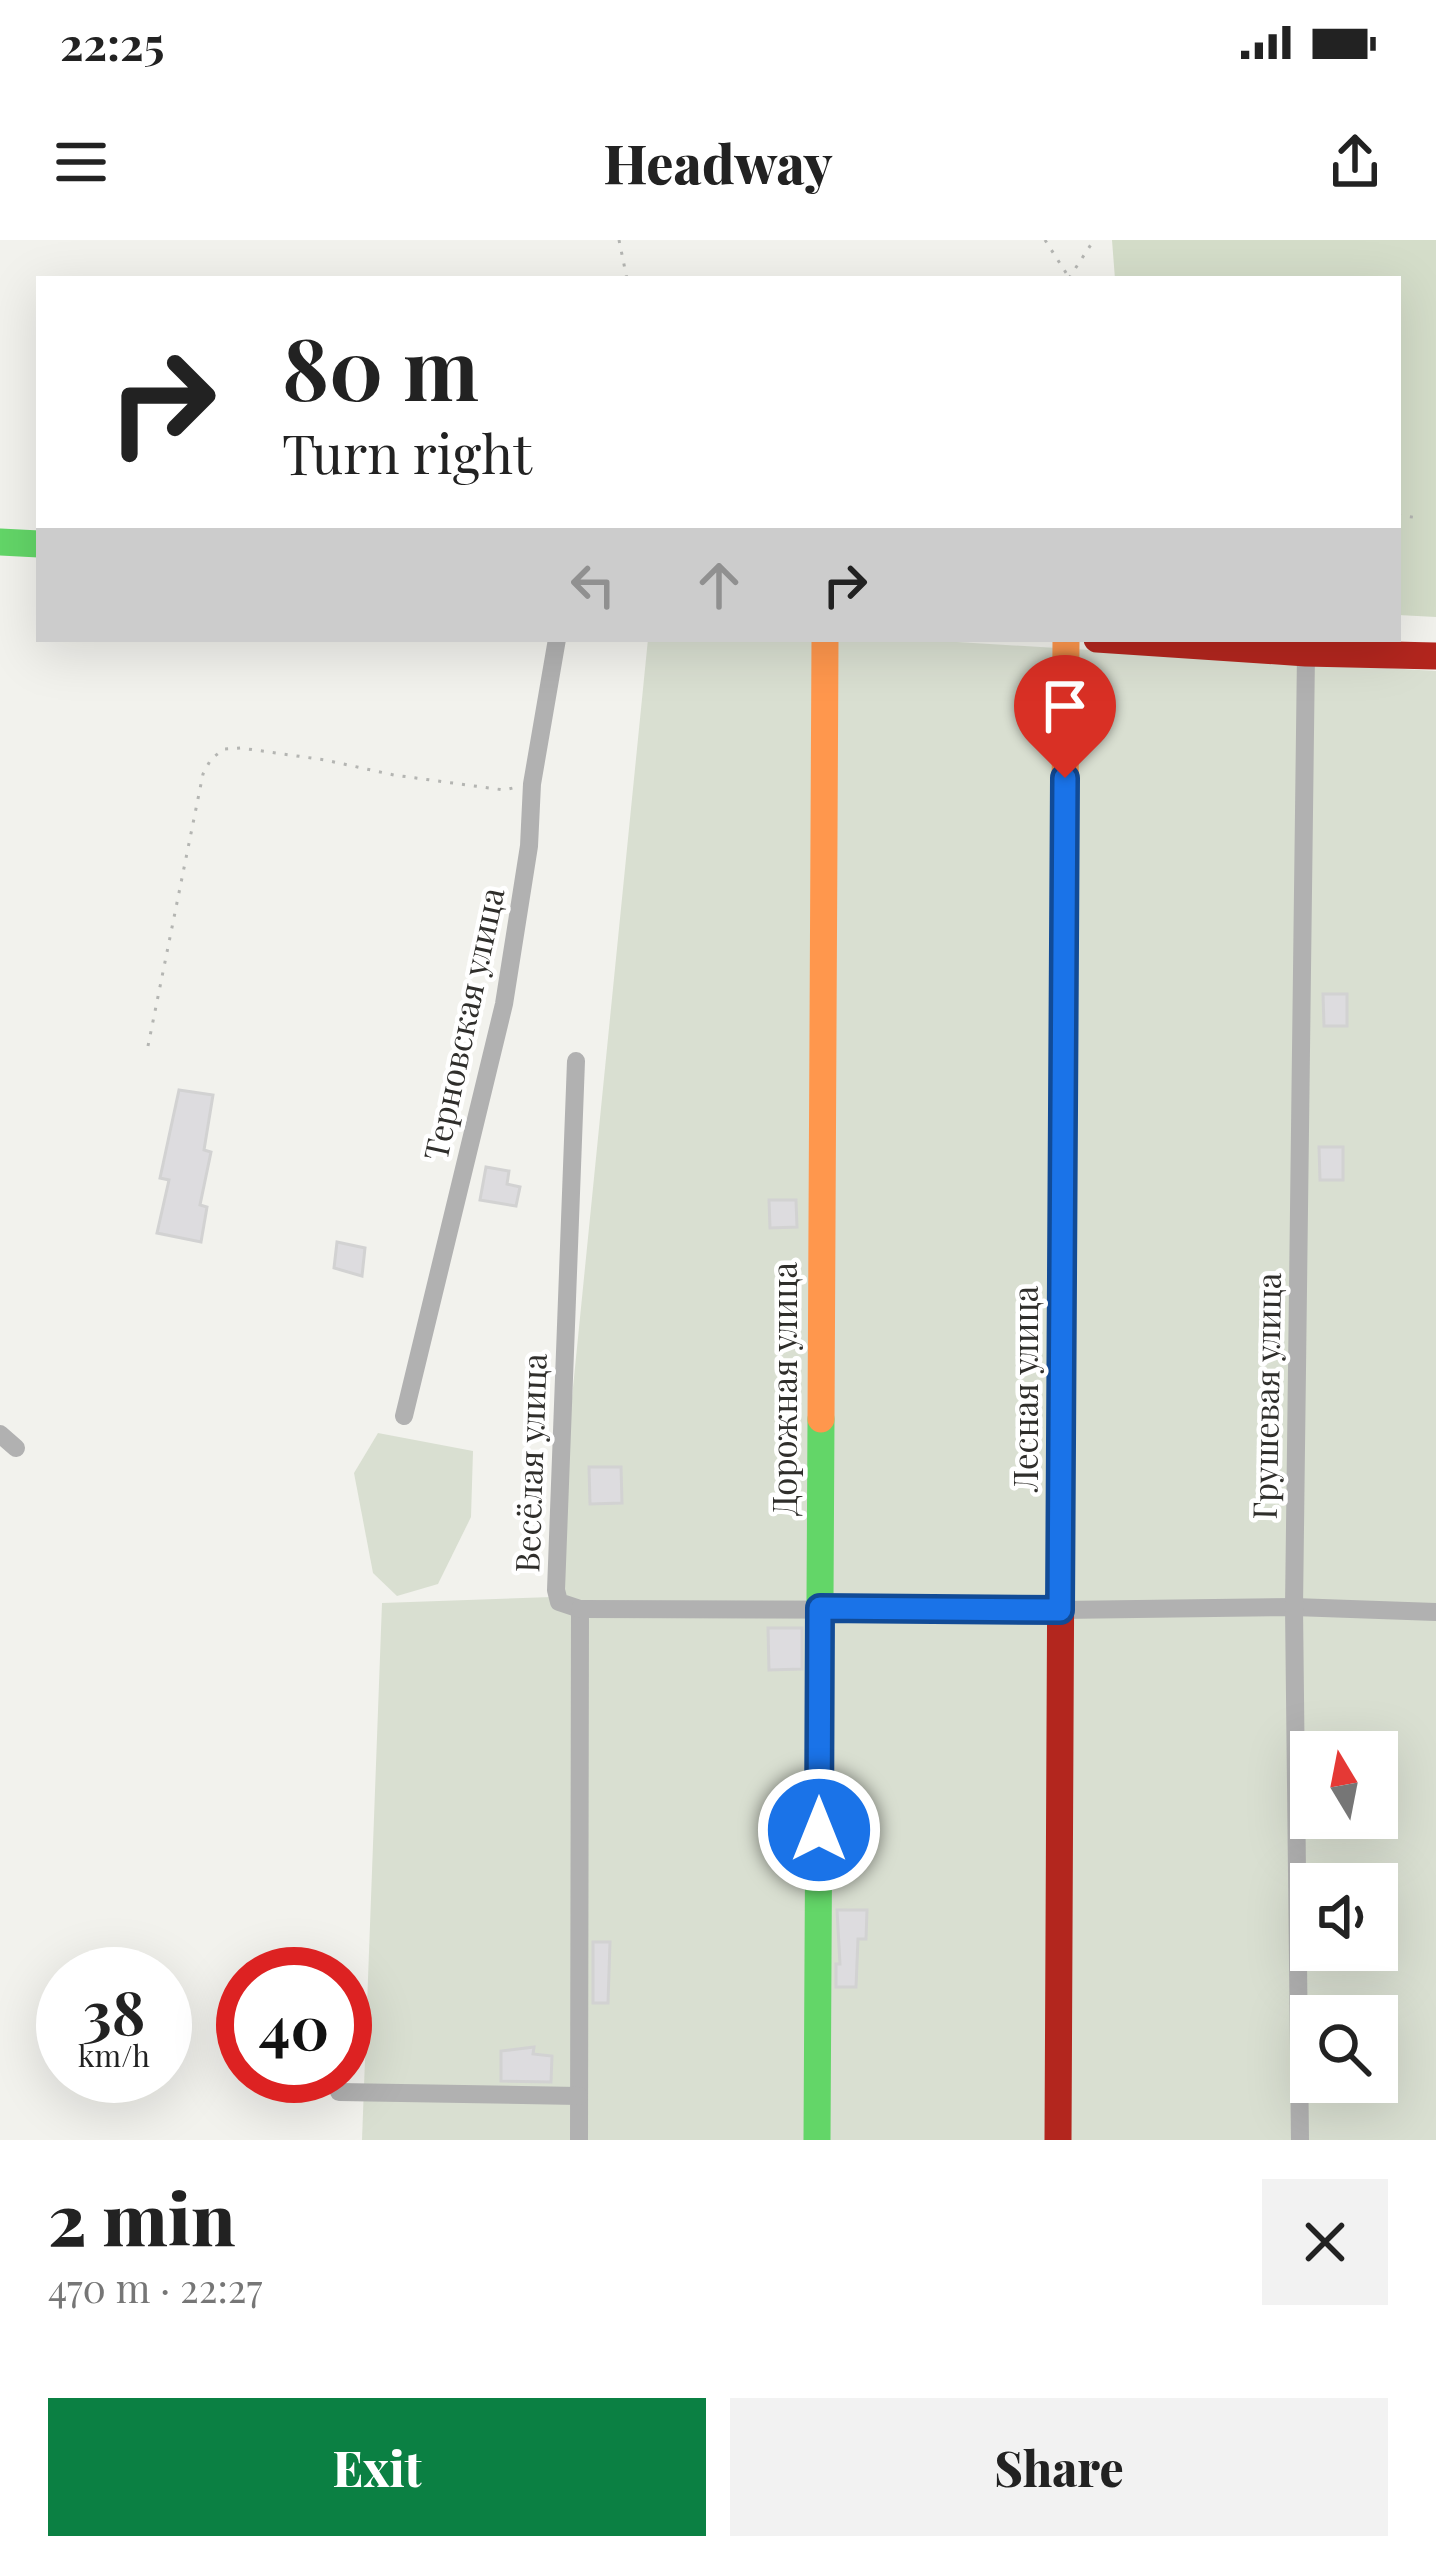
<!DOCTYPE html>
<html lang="en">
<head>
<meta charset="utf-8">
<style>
	:root { --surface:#fff; --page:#f2f2f2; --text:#222; --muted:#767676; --accent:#0b8043 }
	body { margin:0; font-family:"Playfair Display",serif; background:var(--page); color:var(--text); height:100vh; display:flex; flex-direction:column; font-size:45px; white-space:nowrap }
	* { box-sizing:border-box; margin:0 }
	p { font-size:39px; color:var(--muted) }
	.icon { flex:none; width:66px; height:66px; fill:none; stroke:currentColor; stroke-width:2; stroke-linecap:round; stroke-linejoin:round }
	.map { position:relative; height:1900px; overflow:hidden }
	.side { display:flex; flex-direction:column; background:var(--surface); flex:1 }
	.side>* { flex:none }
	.top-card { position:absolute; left:36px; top:36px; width:1365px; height:366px; border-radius:0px; box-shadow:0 12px 48px #0002; background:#fff; color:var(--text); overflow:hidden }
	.needle { width:78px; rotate:350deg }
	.buttons { position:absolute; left:1290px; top:1491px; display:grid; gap:24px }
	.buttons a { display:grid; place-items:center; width:108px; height:108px; border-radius:0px; background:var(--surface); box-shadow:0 12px 48px #0002; font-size:60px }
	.speed { position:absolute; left:36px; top:1707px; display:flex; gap:24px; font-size:60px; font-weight:700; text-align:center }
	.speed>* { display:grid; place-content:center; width:156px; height:156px; border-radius:50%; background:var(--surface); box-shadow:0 12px 48px #0002; line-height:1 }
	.speed small { font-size:30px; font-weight:400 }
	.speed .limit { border:18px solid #d22; background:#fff; color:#111 }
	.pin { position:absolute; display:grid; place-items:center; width:102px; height:102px; color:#fff; margin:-123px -51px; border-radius:50% 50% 50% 0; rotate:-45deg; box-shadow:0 0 12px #0007 }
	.pin .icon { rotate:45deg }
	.me { position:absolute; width:132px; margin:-66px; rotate:0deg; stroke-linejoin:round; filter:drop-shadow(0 0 9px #0008) }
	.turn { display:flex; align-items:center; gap:42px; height:252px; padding:0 48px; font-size:54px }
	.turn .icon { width:156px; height:156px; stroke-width:2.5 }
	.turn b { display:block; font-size:84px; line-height:102px }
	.lanes { display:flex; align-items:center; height:114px; padding:0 48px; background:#0003; justify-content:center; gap:60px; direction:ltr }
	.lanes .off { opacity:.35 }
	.round { display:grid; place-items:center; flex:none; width:126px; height:126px; border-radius:0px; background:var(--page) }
	.summary { display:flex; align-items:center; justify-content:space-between; height:204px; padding:0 48px }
	h1 { font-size:72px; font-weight:800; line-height:90px }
	.action { display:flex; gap:24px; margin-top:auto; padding:24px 48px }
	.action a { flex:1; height:138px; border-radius:0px; background:var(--accent); color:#fff; font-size:48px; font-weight:800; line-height:138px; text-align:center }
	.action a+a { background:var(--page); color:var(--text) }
	.status { display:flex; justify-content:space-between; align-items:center; height:84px; padding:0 60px; background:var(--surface); direction:ltr }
	.status svg { height:33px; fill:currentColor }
	header { display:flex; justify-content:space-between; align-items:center; height:156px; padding:0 48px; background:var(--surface); font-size:54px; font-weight:800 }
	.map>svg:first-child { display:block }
</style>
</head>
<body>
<div class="status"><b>22:25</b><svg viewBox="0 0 49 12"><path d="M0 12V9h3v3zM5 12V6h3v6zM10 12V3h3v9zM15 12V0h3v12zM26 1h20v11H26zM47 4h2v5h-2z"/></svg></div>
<header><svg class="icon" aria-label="menu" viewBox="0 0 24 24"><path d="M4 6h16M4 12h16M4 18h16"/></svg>Headway<svg class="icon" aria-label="share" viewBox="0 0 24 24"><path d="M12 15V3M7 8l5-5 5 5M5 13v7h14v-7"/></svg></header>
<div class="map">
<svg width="1436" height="1900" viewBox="0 0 1436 1900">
	<rect width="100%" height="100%" fill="#f2f2ed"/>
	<g fill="#d9dfd1" fill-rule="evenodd">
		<path d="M648,399h260l528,32v1469h-1074l20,-537 170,-6zM1311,1512h66v66h-66zM1311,1644h66v66h-66zM1311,1776h66v66h-66z"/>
		<path d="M378,1193l95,18 -2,66 -33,67 -41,12 -24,-23 -19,-100z"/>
	</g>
	<path fill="#d4ddc9" d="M1112,0h324v377l-38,-2v-336h-283z"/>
	<g fill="#dddcdf" stroke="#d2d2d2" stroke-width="3">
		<path d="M1323,754h24v32h-23z"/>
		<path d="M179,850l34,5 -9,55 7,2 -11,53 7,2 -6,35 -44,-9 12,-53 -9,-2z"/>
		<path d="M1319,907h24v33h-23z"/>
		<path d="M486,927l23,4 -2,13 13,3 -4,19 -36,-6z"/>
		<path d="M769,960h27l1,27 -27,1z"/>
		<path d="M337,1002l28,6 -3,28 -28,-8z"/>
		<path d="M589,1227h32l1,36 -32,1z"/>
		<path d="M768,1388h34v41l-33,1z"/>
		<path d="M837,1670h30l-1,29h-8l-2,48h-20v-23h4z"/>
		<path d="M593,1702h17l-2,61h-15z"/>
		<path d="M534,1807l-1,7 19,2 -1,26 -50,-1v-30z"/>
	</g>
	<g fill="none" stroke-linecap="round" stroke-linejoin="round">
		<g stroke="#b4b5b2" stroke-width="3" stroke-dasharray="3 9" stroke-linecap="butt">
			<path d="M619,0l8,39"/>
			<path d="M1045,0l25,39"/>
			<path d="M1069,38l25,-38"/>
			<path d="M1398,275l21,3"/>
			<path d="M148,806l55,-272 8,-15 13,-10 17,-1 84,12 69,15 110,15 9,-2"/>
		</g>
		<g stroke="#b1b1b1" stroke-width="18">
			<path d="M576,821l-20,529 3,12 21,7 -1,531"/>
			<path d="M404,1176l100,-412 25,-158 3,-62 25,-145"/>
			<path d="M0,1194l16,14"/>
			<path d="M580,1369l480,1 234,-3 142,5"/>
			<path d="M339,1852l240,4"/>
			<path d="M1300,1900l-6,-533 12,-954"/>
		</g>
		<g stroke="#63d668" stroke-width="27">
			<path d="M0,302l39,2"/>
			<path d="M817,1900l4,-721"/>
		</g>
		<g stroke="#ff974d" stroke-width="27">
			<path d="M1062,1081l4,-682"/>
			<path d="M821,1179l4,-780"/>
		</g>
		<g stroke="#b3261e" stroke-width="27">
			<path d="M1097,399l209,14 130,3"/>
			<path d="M1058,1900l4,-819"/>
		</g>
	</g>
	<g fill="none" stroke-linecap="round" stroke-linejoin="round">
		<defs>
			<path id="route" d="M819,1590l1,-222 240,2 5,-832"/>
		</defs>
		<use href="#route" stroke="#114b97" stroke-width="30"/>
		<use href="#route" stroke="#1a73e8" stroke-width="21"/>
	</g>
	<g text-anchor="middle" stroke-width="9" stroke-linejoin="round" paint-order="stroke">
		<g font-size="33" fill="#2f2e2b" stroke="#fff">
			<text transform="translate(464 784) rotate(-78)" y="12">Терновская улица</text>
			<text transform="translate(785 1149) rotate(-90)" y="12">Дорожная улица</text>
			<text transform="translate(1026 1149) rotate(-90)" y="12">Лесная улица</text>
			<text transform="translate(1267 1156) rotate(-89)" y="12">Грушевая улица</text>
			<text transform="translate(531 1223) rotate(-88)" y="12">Весёлая улица</text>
		</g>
	</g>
</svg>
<div class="buttons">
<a><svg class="needle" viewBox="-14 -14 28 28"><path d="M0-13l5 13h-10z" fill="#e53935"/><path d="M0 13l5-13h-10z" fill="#767676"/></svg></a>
<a><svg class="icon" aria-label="sound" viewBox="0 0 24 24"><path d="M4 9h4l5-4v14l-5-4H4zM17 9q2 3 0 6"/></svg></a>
<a><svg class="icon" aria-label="search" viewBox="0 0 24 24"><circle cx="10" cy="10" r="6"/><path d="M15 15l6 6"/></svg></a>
</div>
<div class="speed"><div>38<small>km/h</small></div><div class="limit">40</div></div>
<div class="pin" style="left:1065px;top:538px;background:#d93025"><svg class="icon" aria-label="arrive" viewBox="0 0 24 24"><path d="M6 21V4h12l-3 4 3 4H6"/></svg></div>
<svg class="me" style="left:819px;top:1590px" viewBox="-20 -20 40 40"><circle r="17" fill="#1a73e8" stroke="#fff" stroke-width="3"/><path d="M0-11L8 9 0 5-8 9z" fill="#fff"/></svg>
<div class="top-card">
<div class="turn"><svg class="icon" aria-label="right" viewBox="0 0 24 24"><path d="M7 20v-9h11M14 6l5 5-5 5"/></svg><div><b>80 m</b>Turn right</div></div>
<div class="lanes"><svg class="icon off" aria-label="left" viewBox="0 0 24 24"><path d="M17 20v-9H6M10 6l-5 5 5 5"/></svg><svg class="icon off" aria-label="ahead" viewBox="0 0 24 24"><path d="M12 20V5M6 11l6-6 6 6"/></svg><svg class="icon" aria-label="right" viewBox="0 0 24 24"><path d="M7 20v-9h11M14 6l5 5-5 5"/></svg></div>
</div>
</div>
<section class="side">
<div class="summary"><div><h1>2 min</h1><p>470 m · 22:27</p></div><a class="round"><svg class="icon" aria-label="close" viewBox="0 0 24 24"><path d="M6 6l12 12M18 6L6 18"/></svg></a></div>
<div class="action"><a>Exit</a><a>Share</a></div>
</section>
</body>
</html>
